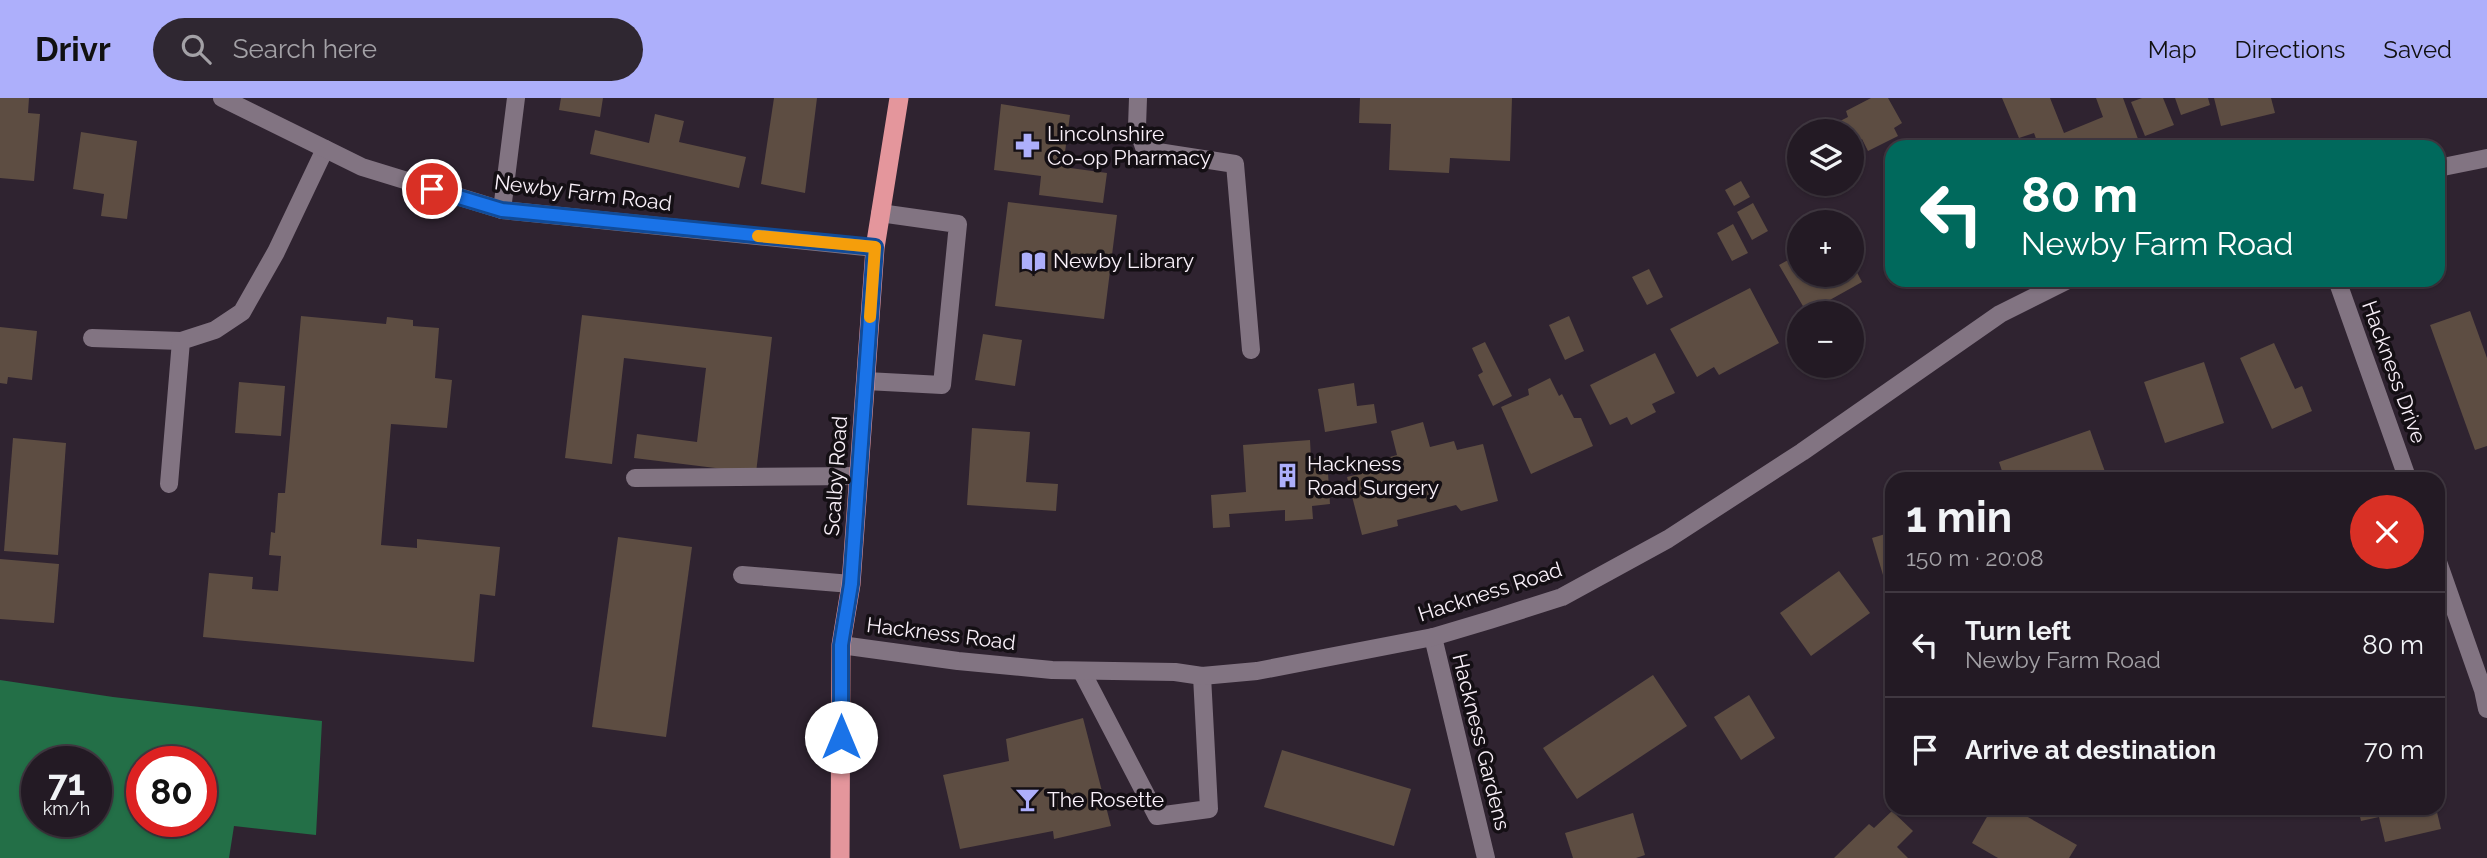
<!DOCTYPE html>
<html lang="en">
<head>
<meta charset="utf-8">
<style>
	:root { --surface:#231a24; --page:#2f2731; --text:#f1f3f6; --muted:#a3a1a6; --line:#403841; --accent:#adaffb }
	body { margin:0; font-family:Raleway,sans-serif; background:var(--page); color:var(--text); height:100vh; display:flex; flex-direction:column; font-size:26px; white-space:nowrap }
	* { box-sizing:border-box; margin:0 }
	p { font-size:23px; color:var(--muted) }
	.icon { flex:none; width:38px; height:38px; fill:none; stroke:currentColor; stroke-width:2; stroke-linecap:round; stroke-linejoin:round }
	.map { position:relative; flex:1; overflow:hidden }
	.panel { position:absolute; left:1885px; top:374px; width:560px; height:343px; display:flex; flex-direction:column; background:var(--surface); border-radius:21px; box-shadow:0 2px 5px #0004,0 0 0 2px var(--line) }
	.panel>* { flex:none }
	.guide { position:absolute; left:1885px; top:42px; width:560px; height:147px; border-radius:21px; box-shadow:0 2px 5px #0004,0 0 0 2px var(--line); background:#00695c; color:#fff; overflow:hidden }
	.buttons { position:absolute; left:1787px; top:21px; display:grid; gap:14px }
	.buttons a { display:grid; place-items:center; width:77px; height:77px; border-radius:50%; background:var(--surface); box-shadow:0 2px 5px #0004,0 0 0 2px var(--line); font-size:35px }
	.speed { position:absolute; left:21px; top:648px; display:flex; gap:14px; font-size:35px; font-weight:700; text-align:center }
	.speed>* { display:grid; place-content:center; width:91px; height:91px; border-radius:50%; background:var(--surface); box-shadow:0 2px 5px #0004,0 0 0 2px var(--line); line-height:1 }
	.speed small { font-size:18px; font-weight:400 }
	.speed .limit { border:10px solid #d22; background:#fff; color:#111 }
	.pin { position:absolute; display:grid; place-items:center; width:60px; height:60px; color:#fff; margin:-30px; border:4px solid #fff; border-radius:50%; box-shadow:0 2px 7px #0007 }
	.me { position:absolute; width:77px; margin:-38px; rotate:0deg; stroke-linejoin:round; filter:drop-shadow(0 0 5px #0008) }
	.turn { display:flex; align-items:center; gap:24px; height:147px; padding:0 21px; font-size:32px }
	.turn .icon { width:91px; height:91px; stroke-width:2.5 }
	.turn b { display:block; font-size:49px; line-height:60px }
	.round { display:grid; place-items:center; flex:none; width:74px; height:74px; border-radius:37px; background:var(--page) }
	.summary { display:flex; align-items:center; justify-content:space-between; height:119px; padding:0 21px }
	h1 { font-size:42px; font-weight:700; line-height:52px }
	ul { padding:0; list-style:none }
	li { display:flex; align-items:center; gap:21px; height:105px; padding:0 21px; border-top:2px solid var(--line) }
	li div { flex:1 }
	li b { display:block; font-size:26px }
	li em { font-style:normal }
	header { display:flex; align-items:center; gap:42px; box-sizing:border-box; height:98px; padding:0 35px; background:var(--accent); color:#111 }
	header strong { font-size:33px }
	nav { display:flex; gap:38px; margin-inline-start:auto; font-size:24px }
	.search { width:490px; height:63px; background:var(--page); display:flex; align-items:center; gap:18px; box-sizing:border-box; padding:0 24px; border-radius:38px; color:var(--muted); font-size:26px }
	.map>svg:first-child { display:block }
</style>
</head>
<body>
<header>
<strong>Drivr</strong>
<div class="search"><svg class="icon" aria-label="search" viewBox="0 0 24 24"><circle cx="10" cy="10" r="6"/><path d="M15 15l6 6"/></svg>Search here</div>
<nav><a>Map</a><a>Directions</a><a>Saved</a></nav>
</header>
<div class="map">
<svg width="2487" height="760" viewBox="0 0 2487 760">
	<rect width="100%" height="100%" fill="#2f2330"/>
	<path fill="#236f47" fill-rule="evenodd" d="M0,582l113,17 209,24 -6,114 -82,-9 -5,32h-229zM37,663h59v60h-59zM142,663h59v60h-59z"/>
	<g fill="#5d4d42">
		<path d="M0,0h29l-1,15 12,1 -6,67 -34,-3z"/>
		<path d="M561,0h42l-3,19 -41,-7z"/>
		<path d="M774,0h43l-12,95 -44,-9z"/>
		<path d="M1360,0h152l-2,63 -60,-3 -1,15 -60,-3 2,-46 -32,-1z"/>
		<path d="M1871,0h17l14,25 -8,5 4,8 -30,15 -6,-12 -10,5v-13h-14l-4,-7 14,-7 -2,-6z"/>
		<path d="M2002,0h48l14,35 39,-16 -7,-19h27l18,49h-102l-5,-14 -15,5z"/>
		<path d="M2142,0h21l11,27 -29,11 -14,-34z"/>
		<path d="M2175,0h33l2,7 -29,10z"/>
		<path d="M2214,0h57l4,15 -54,13z"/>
		<path d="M1001,6l69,11 -7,52 44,6 -4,30 -64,-8 2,-19 -47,-6z"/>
		<path d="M655,16l29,7 -5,21 67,15 -7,31 -149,-34 5,-24 54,13z"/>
		<path d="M81,34l56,9 -10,78 -26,-3 3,-22 -31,-5z"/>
		<path d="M1741,83l9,16 -16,9 -9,-16z"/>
		<path d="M1008,104l109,13 -13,104 -109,-13z"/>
		<path d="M1753,105l15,28 -16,9 -15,-28z"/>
		<path d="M1733,126l15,29 -16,8 -15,-28z"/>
		<path d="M1799,156v21h53v-12l10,19 -34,19 4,7 -9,5h-16l-28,-48z"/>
		<path d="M1649,171l14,28 -16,8 -15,-28z"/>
		<path d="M1750,190l29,55 -60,32 -5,-8 -17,10 -27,-48z"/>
		<path d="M2470,213l17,47v88l-12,4 -45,-125z"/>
		<path d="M582,217l190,22 -16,136 -122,-15 3,-24 60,8 9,-74 -82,-10 -12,106 -47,-6z"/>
		<path d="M301,218l85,8 1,-7 26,3v6l26,2 -4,50 17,2 -5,48 -56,-4 -10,121 36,3v-9l83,8 -5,49 -15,-2 -6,68 -271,-25 6,-64 44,4 -1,12 26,2 3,-35 -12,-1 2,-23 4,1 3,-40h7z"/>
		<path d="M1569,218l15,35 -19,9 -16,-35z"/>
		<path d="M0,229l37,4 -5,49 -24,-3 -1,7 -7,-1z"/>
		<path d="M983,236l39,6 -7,46 -40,-6z"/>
		<path d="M1485,244l27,54 -19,10 -15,-31 5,-3 -11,-24z"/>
		<path d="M2274,245l21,46 7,-3 10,25 -40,18 -32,-71z"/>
		<path d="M1655,255l20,40 -23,11 4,8 -25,13 -4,-8 -17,8 -20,-40z"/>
		<path d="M2204,264l20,61 -59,20 -21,-61z"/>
		<path d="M1550,280l9,18 3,-2 12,24h7l12,28 -62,28 -30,-67 28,-12 -1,-6z"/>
		<path d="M239,284l46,4 -4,50 -46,-3z"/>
		<path d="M1354,285l3,23 17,-2 3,19 -52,9 -7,-43z"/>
		<path d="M1423,324l7,25 24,-6 3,9 26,-6 15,57 -37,10 -5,-6 -59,15 1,6 -36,9 -15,-58 31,-8 -2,-8 21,-6 -6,-24z"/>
		<path d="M972,330l58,4 -4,50 32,2 -2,27 -89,-6z"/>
		<path d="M2090,332l18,50h-103l-6,-18z"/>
		<path d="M13,340l53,5 -8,112 -54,-4z"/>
		<path d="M1310,342l1,19 16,-2 3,47 -18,2 1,13 -28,2v-11l-56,4 1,13 -17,1 -2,-33 35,-3 -3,-47z"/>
		<path d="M1892,434v70h-1l-19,-64z"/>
		<path d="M618,439l74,10 -26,190 -74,-10z"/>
		<path d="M0,461l59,5 -5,59 -54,-4z"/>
		<path d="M1839,473l31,42 -59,43 -31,-43z"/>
		<path d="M1653,577l34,51 -110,73 -34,-51z"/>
		<path d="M1749,597l26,43 -34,22 -27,-43z"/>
		<path d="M1083,620l28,108 -57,13 -1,-8 -93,18 -17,-74 66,-14 -3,-22z"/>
		<path d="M1282,652l129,39 -17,57 -130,-39z"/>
		<path d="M1992,710h20l65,37 -8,13h-71l-26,-15z"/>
		<path d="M2358,710h78l5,21 -56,13 -6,-25 -18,4z"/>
		<path d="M1892,713l21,20 -16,16 11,11h-74l35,-34 5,4z"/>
		<path d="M1633,715l12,42 -9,3h-63l-8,-25z"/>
	</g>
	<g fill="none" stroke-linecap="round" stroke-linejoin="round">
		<g stroke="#827482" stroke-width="18">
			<path d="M1138,0l-1,29 8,23 90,14 16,186"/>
			<path d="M92,240l89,3"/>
			<path d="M866,283l76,4 16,-161 -78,-11"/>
			<path d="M635,380l224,-2"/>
			<path d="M169,386l12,-143 34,-11 27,-18 34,-60 49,-103"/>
			<path d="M742,477l109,9"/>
			<path d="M1082,574l75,144 52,-7 -7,-133"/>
		</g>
		<g stroke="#827482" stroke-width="18">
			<path d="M222,0l140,69 140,43 373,38"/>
			<path d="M502,112l14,-112"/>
			<path d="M2337,182l71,200"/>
			<path d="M2438,464l45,128 4,19"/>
			<path d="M1433,539l53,221"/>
		</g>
		<g stroke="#827482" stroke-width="18">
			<path d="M2438,70l49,-10"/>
			<path d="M841,547l117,16 94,9 123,2 27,4 55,-5 176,-34 57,-17 72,-23 106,-58 134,-87 198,-138 68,-34"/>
		</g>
		<path stroke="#e4969c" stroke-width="19" d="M840,760l1,-213 10,-61 24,-336 24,-150"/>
	</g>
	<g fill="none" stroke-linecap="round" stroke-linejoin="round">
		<defs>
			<path id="route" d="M432,91l70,21 373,37 -24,337 -10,61v92"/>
		</defs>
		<use href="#route" stroke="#114b97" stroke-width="18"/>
		<use href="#route" stroke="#1a73e8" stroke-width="12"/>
		<path stroke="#f59e0b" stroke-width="12" d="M758,138l117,11 -5,70"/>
	</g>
	<defs>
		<symbol id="pharmacy-bare" viewBox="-9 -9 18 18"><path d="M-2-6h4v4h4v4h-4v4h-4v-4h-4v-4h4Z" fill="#adaffb" stroke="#140f14" stroke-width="2.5" paint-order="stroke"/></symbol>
		<symbol id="library-bare" viewBox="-9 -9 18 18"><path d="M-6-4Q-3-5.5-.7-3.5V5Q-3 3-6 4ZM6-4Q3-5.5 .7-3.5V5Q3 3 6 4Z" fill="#adaffb" stroke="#140f14" stroke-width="2.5" paint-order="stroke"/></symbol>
		<symbol id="building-bare" viewBox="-9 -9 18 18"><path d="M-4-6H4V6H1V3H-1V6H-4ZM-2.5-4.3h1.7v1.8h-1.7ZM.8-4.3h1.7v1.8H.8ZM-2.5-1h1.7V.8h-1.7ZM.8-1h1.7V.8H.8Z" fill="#adaffb" stroke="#140f14" stroke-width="2.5" paint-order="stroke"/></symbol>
		<symbol id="bar-bare" viewBox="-9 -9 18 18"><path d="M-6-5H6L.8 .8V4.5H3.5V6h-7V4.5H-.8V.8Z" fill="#adaffb" stroke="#140f14" stroke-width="2.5" paint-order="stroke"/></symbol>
	</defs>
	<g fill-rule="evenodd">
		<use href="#pharmacy-bare" x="1010" y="30" width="35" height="35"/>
		<use href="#library-bare" x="1016" y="146" width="35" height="35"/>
		<use href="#building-bare" x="1270" y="360" width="35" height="35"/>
		<use href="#bar-bare" x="1010" y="684" width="35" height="35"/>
	</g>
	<g text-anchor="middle" stroke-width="7" stroke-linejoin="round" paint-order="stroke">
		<g font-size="21" fill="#f9f0f9" stroke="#140f14" text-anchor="start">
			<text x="1047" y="43">Lincolnshire<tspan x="1047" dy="24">Co-op Pharmacy</tspan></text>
			<text x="1053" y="170">Newby Library</text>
			<text x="1307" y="373">Hackness<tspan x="1307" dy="24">Road Surgery</tspan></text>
			<text x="1047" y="709">The Rosette</text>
		</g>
		<g font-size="21" fill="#f9f0f9" stroke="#140f14">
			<text transform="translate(583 95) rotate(7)" y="7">Newby Farm Road</text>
			<text transform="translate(2394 274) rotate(70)" y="7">Hackness Drive</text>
			<text transform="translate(836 378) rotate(-86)" y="7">Scalby Road</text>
			<text transform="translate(1490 494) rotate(-18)" y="7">Hackness Road</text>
			<text transform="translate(941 536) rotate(7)" y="7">Hackness Road</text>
			<text transform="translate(1481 644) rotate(76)" y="7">Hackness Gardens</text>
		</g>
	</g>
</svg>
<div class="buttons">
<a><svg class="icon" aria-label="layers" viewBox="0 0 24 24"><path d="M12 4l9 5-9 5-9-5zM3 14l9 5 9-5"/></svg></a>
<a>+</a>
<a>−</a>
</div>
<div class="speed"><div>71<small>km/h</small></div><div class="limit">80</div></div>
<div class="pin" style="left:432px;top:91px;background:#d93025"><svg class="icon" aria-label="arrive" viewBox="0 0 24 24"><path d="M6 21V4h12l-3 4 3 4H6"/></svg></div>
<svg class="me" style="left:841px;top:639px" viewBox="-20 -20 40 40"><circle r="19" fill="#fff"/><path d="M0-13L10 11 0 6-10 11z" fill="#1a73e8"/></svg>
<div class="guide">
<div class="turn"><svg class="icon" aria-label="left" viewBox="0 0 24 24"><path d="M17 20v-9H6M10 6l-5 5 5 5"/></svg><div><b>80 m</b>Newby Farm Road</div></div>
</div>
<section class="panel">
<div class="summary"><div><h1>1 min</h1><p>150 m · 20:08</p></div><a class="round" style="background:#d93025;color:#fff"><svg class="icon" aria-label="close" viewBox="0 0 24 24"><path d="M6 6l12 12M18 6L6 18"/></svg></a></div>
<ul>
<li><svg class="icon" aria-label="left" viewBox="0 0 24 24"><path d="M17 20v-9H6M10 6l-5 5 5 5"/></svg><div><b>Turn left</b><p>Newby Farm Road</p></div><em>80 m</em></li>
<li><svg class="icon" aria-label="arrive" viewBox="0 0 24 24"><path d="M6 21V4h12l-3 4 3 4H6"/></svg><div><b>Arrive at destination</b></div><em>70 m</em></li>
</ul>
</section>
</div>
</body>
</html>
